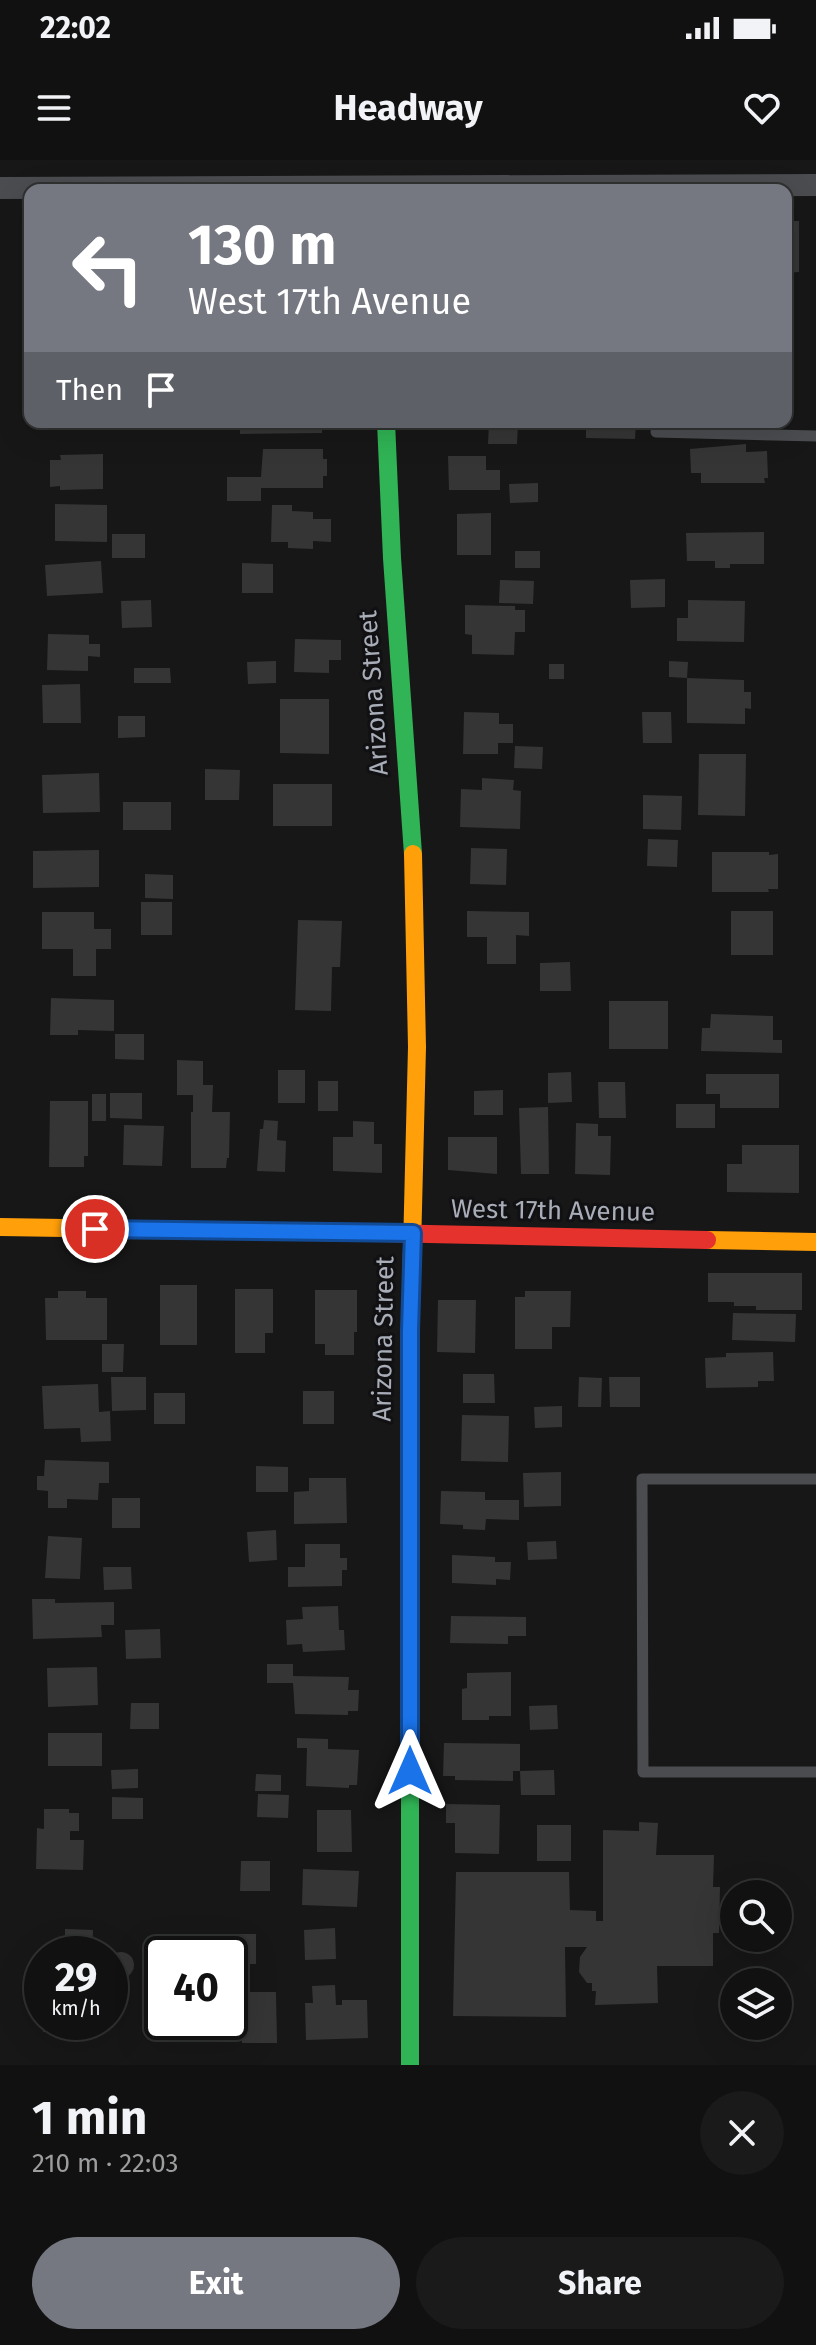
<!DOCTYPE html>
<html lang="en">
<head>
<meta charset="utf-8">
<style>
	:root { --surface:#111; --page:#1a1a1a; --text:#f1f3f6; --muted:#9c9d9f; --line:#303131; --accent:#757880 }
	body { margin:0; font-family:"Fira Sans",sans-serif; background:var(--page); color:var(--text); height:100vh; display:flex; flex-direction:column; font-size:30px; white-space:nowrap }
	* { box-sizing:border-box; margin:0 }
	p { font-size:26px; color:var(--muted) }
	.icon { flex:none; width:44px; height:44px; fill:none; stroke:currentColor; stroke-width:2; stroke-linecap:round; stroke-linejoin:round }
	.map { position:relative; height:1905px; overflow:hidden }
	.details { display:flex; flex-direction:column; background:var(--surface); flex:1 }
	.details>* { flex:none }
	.guide { position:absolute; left:24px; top:24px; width:768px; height:244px; border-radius:16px; box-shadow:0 8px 32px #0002,0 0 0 2px var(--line); background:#757880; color:#fff; overflow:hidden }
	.controls { position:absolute; left:720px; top:1720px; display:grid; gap:16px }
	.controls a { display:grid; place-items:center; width:72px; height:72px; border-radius:50%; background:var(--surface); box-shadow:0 8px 32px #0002,0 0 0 2px var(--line); font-size:40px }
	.speed { position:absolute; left:24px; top:1776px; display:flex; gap:16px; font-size:40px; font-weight:700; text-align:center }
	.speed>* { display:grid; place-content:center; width:104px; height:104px; border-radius:50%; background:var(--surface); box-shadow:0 8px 32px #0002,0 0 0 2px var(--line); line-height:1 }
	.speed small { font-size:20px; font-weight:400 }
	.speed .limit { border:4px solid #111; border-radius:12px; background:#fff; color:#111 }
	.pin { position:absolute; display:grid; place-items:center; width:68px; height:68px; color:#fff; margin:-34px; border:4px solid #fff; border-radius:50%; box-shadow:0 2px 8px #0007 }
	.me { position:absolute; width:88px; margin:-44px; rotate:0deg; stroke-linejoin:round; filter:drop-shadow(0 0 6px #0008) }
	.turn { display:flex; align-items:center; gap:28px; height:168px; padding:0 32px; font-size:36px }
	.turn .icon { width:104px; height:104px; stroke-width:2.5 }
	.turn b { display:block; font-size:56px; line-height:68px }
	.then { display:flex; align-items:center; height:76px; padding:0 32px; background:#0003; gap:16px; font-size:30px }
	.round { display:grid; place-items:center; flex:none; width:84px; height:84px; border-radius:42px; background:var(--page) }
	.summary { display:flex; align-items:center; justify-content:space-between; height:136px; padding:0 32px }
	h1 { font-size:48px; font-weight:700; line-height:60px }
	.action { display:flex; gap:16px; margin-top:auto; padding:16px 32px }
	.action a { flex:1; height:92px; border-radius:48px; background:var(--accent); color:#fff; font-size:32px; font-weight:700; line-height:92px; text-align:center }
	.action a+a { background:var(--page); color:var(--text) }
	.status { display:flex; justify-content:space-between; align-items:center; height:56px; padding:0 40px; background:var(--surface); direction:ltr }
	.status svg { height:22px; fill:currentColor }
	header { display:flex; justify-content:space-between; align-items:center; height:104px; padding:0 32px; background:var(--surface); font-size:36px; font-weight:700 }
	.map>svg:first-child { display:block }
</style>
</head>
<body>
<div class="status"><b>22:02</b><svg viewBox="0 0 49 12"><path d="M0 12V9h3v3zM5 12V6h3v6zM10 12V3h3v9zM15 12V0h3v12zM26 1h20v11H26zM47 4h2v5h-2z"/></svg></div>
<header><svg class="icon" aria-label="menu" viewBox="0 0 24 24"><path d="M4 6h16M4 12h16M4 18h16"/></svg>Headway<svg class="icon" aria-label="heart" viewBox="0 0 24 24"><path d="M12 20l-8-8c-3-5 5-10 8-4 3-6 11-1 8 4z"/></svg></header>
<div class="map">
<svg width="816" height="1905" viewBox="0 0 816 1905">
	<rect width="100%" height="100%" fill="#171717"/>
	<g fill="#353536">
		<path d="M786,61h13v51l-13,1z"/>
		<path d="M240,262h82v11l-82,1z"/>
		<path d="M586,262h50l-1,17 -49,-1z"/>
		<path d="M489,264h29l-1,20h-29z"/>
		<path d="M746,284v8l21,-1 1,27h-4l1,5h-64v-10h-10l-1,-24z"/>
		<path d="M263,289h60v10h4v17h-4v12h-62v13h-34v-24h34z"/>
		<path d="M103,294v35l-43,1v-4l-10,1v-27h11l-1,-5z"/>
		<path d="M448,296h38v14h14v20h-51z"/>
		<path d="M538,323v19l-28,1 -1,-19z"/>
		<path d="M55,344l52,1v37l-52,-1z"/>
		<path d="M272,345h20v6l21,1v7h18v23l-18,-1v8l-25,-1v-6h-17z"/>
		<path d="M491,353v42h-34v-41z"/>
		<path d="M764,372v32h-34v4h-15v-7h-28l-1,-28z"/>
		<rect x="112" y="374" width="33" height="24"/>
		<rect x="515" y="391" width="25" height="17"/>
		<path d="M101,401l2,32 -56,3 -2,-31z"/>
		<path d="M242,403l31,1v29h-31z"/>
		<path d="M665,419v28l-34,1 -1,-28z"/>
		<path d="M500,420l34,1 -1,23 -34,-1z"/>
		<path d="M151,440l1,27 -30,1 -1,-27z"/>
		<path d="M688,440l57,1 -1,41 -67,-1v-23h11z"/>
		<path d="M465,445l50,1v4h10v22h-10l-1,23 -42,-1v-19l-7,-1z"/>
		<path d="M48,474l41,1v9h11v13l-12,-1v15l-41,-1z"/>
		<path d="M295,479l46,1v20h-12v13l-35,-1z"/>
		<path d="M276,501v22l-28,1 -1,-22z"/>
		<path d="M669,501l19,1 -1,16 -18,-1z"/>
		<rect x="549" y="504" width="15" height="15"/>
		<path d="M134,508h36l1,15h-37z"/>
		<path d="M687,518l57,2v12h7v17l-6,-1v16l-58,-1z"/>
		<path d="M80,524l1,39h-38l-1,-38z"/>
		<path d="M280,539h49v55l-49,-1z"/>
		<path d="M464,552l35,1v11h14v19h-15v11h-35z"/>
		<path d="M642,552h29l1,31h-29z"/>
		<path d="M118,556h27v21l-27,1z"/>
		<path d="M515,586l28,1 -1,22 -28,-1z"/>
		<path d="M699,594h47l-1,62 -47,-1z"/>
		<path d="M205,609l35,1 -1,30h-34z"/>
		<path d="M99,613l1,39 -57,1 -1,-38z"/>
		<path d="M482,618l32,2 -1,10 8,1 -1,38 -60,-2 1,-38 21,1z"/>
		<rect x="273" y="624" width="59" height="42"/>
		<path d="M643,635l39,1 -1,34 -38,-1z"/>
		<rect x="123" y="642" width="48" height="28"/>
		<path d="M648,679l30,1 -1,27 -30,-1z"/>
		<path d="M471,688l36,1 -1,36 -36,-1z"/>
		<path d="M99,690v37l-66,1v-37z"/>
		<path d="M712,692h57v3l9,-1v35h-10l1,3h-57z"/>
		<path d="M145,714l28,1v24l-28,-1z"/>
		<rect x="141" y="742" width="31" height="33"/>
		<path d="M467,751l62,1v24l-13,-1v29h-29v-27h-20z"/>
		<rect x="731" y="751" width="42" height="44"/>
		<path d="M42,752h52v17h17v20h-15v27h-23v-27h-31z"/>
		<path d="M298,760l44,1 -2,46h-8l-1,44 -36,-1z"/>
		<path d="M570,802l1,29h-31v-28z"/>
		<path d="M51,838l63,2v31l-36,-1v5h-28z"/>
		<rect x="609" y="841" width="59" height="48"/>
		<path d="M711,854l62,2v24h9v13l-81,-2 1,-23h8z"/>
		<path d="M115,874h29v26l-29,-1z"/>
		<path d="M177,900l26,1v24h10l-1,27h18l-1,46h-2l-1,10h-35v-56h2v-17h-16z"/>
		<rect x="278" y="910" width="27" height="33"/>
		<path d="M571,912l1,30 -24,1v-30z"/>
		<path d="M706,914h73v34h-59v-14h-14z"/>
		<rect x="318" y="921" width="20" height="30"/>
		<path d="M598,922h27l1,36h-27z"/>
		<path d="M503,930v25h-29v-24z"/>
		<path d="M110,933h32v26l-32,-1z"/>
		<rect x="92" y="934" width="14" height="27"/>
		<path d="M50,941h38v55h-4v11h-35z"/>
		<rect x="676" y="944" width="39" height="24"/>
		<path d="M548,947l1,67h-28l-2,-66z"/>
		<path d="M264,960l14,1 -1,19 9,1 -1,31 -28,-1 3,-42h3z"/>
		<path d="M353,961l21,1v22h8v29l-49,-2v-34h20z"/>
		<path d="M576,963l22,1v12h13l-1,39 -35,-1z"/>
		<path d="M124,965l40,1 -2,40 -39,-1z"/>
		<path d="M448,977h49v37l-49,-4z"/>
		<path d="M742,985h57v48l-72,-1v-28h15z"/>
		<path d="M708,1113h94v37h-46v-4h-22v-4h-26z"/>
		<rect x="160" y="1125" width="37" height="60"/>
		<path d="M235,1129h38v44h-8v20h-30z"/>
		<path d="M315,1130h42v42h-3v23h-29v-11h-10z"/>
		<path d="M58,1131h28v7h21v42h-61l-1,-42h13z"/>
		<path d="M525,1131h46l-1,36h-18v22h-37v-52h10z"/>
		<path d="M438,1140h38l-1,53 -38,-1z"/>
		<path d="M733,1153l63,1 -1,28 -63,-2z"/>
		<path d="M102,1184h22l-1,28h-21z"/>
		<path d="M773,1192l1,29h-16v6l-52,1 -1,-30 21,-1v-4z"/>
		<path d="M463,1214h31l1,29h-32z"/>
		<path d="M111,1217h35v33l-34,1z"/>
		<path d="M579,1217l23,1 -1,29h-23z"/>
		<path d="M609,1217h31v30h-30z"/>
		<path d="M98,1224l1,28 11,-1 1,30 -30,1 -1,-14 -36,1 -2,-43z"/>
		<rect x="303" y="1231" width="31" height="33"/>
		<rect x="154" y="1233" width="31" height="31"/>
		<path d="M562,1246v21l-27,1 -1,-21z"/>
		<path d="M462,1255l47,1 -1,46 -47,-1z"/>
		<path d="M45,1300l64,2v21h-10l-1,17 -31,-1v9h-19v-17l-11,-1v-14h7z"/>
		<path d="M256,1306l32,1v25h-32z"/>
		<path d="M561,1312v34l-37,1 -1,-34z"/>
		<path d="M309,1318h37l1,45 -53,1v-32l15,-1z"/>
		<path d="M441,1331l44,1v8h34v20l-33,-1 -1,11 -22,-1v-4l-23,-1z"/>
		<rect x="112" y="1338" width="28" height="30"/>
		<path d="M276,1370l1,30 -28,2 -2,-30z"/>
		<path d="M48,1376l34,2 -2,41 -35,-1z"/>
		<path d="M556,1381l1,18 -29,1 -1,-18z"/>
		<path d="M305,1384h35v14h7v12h-5v16l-54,1v-20h17z"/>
		<path d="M452,1395l43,2v5h16l-1,18 -14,-1v6l-44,-2z"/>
		<path d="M103,1407h28l1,22 -28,1z"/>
		<path d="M32,1439h23v4l59,-1v23h-13l1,12 -69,2z"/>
		<path d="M338,1446l1,24h5l1,20 -42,2 -1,-8 -15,1 -1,-25 17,-1 -1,-12z"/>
		<path d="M451,1456l75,1v19h-18v8l-58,-1z"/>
		<path d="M160,1469l1,29 -35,1 -1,-29z"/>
		<path d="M267,1504h26v12l56,1 -1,13h11l-1,21h-10v4l-53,-1 -2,-31h-26z"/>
		<path d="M97,1507l1,38 -50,2 -1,-39z"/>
		<path d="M511,1512v44h-22v4h-27v-31l5,-1v-15z"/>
		<path d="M131,1543h28v26h-29z"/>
		<path d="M557,1545l1,24 -28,1 -1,-24z"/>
		<rect x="48" y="1573" width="54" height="33"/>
		<path d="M297,1578l31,1v10l31,1 -2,35h-8v3l-43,-2 1,-38h-10z"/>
		<path d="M444,1583l76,1v27h-7v10l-58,-1v-4h-12z"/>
		<path d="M138,1609v19l-26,1 -1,-19z"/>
		<path d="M554,1610l1,25h-34l-1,-24z"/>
		<path d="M256,1614l25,1v16h-26z"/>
		<path d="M258,1634l31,1 -1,23 -31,-1z"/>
		<path d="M112,1637l31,1v21h-31z"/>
		<path d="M446,1644l54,1 -1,49 -44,-1v-30h-9z"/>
		<path d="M44,1649h25v4h10v18h-9v9h14l-1,30 -47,-1 1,-41 7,1z"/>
		<path d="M317,1650h34l1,42h-35z"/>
		<path d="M639,1662l19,1 -2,32h58l-1,32h7l-1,46h-6v33h-56l1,37 -63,2 1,-14h-4v-8h-5l-8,-11 1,-15 7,-10h-22l1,70 -113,-1 3,-144h113l1,38 26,1v10h7v-91l36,1z"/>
		<rect x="537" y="1665" width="34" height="36"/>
		<path d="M241,1701h29v30h-30z"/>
		<path d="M303,1709l56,2 -2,36 -55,-2z"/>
		<path d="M335,1768l1,31 -31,1 -1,-30z"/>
		<path d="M65,1769l28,1 -1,24h-27z"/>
		<rect x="195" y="1774" width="29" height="20"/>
		<path d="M229,1774h27v30h-26z"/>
		<circle cx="121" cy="1805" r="13"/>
		<path d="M335,1825l1,20h6v-5h25l1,38 -62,2 -1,-37h8l-1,-17z"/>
		<path d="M241,1832h35l1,51h-35z"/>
		<rect x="43" y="1862" width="34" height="10"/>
		<path d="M167,1862h37v11l-37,-1z"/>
	</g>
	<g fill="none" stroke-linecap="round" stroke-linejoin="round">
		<g stroke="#4b4c50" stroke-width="11">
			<path d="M656,272l160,4"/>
			<path d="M816,1319h-174l1,293h173"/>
		</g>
		<path stroke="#4b4c50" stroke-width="22" d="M0,28l816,-3"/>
		<g stroke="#30b455" stroke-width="18">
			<path d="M386,262l6,136 21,296"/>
			<path d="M410,1500v405"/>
		</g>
		<g stroke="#ff9f0a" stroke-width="18">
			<path d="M0,1067l382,6"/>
			<path d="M707,1080l109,2"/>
			<path d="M411,1129l6,-242 -4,-193"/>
		</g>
		<g stroke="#e5322d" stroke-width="18">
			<path d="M382,1073l325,7"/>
			<path d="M410,1500l1,-371"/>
		</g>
	</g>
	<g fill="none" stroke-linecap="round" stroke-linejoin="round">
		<defs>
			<path id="route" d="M95,1069l318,4 -3,98v440"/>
		</defs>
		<use href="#route" stroke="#114b97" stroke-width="20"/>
		<use href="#route" stroke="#1a73e8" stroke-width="14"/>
	</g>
	<g text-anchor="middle" stroke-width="6" stroke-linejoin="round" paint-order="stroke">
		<g font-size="26" fill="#a8adb8" stroke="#111113">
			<text transform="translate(373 533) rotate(-94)" y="9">Arizona Street</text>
			<text transform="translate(553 1050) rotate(1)" y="9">West 17th Avenue</text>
			<text transform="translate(383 1179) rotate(-89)" y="9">Arizona Street</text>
		</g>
	</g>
</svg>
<div class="controls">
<a><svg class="icon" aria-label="search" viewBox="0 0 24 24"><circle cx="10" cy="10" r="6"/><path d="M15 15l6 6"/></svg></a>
<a><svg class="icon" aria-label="layers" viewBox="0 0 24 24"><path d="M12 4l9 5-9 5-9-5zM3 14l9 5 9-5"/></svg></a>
</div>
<div class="speed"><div>29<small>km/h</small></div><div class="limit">40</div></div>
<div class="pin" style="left:95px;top:1069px;background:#d93025"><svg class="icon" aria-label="arrive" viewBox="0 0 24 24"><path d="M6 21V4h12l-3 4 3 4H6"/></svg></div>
<svg class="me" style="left:410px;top:1611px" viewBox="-20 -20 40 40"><path d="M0-17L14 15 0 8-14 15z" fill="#1a73e8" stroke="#fff" stroke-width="4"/></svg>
<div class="guide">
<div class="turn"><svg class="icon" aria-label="left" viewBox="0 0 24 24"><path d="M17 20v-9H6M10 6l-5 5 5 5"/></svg><div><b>130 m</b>West 17th Avenue</div></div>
<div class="then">Then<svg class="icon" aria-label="arrive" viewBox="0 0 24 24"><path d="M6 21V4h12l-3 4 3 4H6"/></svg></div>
</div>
</div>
<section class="details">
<div class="summary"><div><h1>1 min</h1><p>210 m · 22:03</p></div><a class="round"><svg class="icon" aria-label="close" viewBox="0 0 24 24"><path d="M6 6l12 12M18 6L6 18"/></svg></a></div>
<div class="action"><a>Exit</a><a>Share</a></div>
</section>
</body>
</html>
